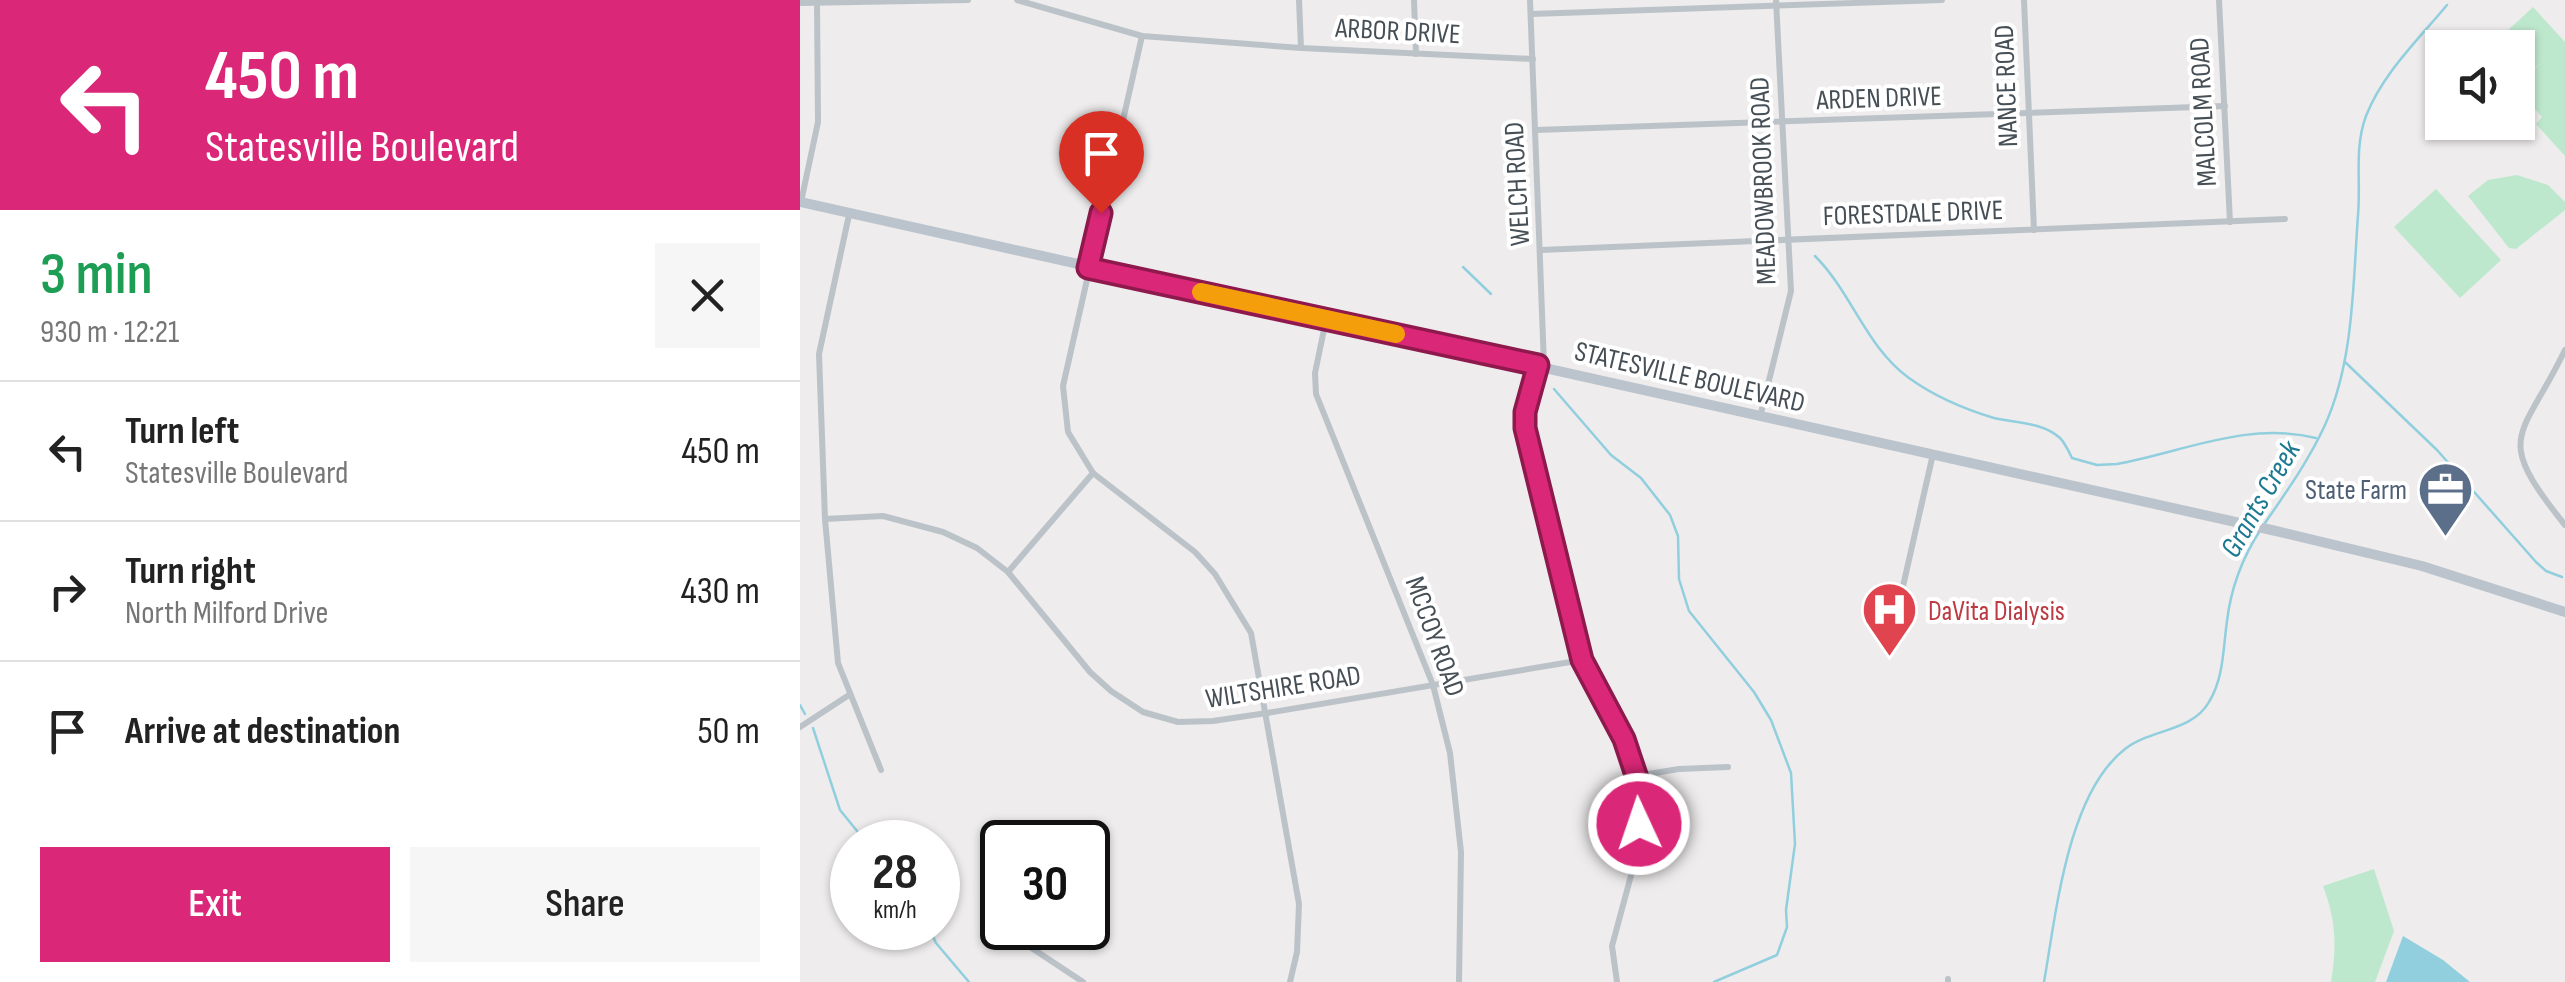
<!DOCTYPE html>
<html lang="en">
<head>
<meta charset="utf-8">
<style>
	:root { --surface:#fff; --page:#f6f6f6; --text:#222; --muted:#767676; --line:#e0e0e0; --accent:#db2777 }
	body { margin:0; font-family:"Sofia Sans Condensed",sans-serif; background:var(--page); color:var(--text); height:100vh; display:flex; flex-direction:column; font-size:38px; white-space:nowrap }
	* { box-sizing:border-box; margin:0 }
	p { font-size:32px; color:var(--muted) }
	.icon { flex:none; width:55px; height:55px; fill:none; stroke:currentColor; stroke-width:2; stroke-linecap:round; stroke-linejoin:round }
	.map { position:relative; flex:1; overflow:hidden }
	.side { display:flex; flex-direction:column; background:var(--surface); width:800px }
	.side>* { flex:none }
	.guide { background:#db2777; color:#fff; overflow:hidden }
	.controls { position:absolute; left:1625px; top:30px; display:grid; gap:20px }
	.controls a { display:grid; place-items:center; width:110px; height:110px; border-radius:0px; background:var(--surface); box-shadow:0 2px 8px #0004; font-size:50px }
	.speed { position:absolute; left:30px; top:820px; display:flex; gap:20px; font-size:50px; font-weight:700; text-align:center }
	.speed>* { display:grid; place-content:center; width:130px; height:130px; border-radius:50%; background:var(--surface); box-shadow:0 2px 8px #0004; line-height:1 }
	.speed small { font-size:25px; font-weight:400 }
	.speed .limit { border:5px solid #111; border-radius:15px; background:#fff; color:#111 }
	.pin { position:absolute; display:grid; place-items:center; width:85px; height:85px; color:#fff; margin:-102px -42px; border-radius:50% 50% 50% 0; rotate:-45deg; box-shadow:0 0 10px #0007 }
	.pin .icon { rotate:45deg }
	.me { position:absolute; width:110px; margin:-55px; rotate:357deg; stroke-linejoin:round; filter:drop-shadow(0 0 8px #0008) }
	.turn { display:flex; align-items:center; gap:35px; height:210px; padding:0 40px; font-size:45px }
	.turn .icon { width:130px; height:130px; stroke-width:2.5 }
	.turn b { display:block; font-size:70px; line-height:85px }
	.round { display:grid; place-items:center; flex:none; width:105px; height:105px; border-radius:0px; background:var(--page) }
	.head { display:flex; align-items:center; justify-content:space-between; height:170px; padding:0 40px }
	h1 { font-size:60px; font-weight:600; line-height:75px; color:#1e9e55 }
	.button { display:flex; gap:20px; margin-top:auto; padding:20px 40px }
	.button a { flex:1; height:115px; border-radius:0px; background:var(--accent); color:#fff; font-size:40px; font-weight:600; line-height:115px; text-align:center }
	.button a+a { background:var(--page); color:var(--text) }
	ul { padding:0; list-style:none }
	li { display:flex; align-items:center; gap:30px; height:140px; padding:0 40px; border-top:2px solid var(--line) }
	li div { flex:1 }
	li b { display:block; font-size:38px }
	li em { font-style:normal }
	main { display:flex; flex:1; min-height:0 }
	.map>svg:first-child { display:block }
</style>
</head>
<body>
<main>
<section class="side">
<div class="guide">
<div class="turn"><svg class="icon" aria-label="left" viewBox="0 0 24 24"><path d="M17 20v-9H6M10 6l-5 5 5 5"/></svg><div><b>450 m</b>Statesville Boulevard</div></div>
</div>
<div class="head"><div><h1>3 min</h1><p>930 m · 12:21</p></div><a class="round"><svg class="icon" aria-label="close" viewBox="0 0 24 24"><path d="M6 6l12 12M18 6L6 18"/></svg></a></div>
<ul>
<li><svg class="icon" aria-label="left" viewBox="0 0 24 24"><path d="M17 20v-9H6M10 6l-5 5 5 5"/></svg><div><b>Turn left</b><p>Statesville Boulevard</p></div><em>450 m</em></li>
<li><svg class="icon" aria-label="right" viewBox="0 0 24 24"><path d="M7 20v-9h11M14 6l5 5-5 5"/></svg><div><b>Turn right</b><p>North Milford Drive</p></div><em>430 m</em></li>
<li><svg class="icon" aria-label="arrive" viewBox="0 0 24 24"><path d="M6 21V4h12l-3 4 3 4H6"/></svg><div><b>Arrive at destination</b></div><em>50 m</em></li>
</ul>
<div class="button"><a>Exit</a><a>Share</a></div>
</section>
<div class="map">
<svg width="1765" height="982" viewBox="0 0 1765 982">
	<rect width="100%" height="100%" fill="#eeecec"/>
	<g fill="#bee8ce">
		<path d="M1733,7l32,35v114l-29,-32 6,-7 -24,-27v-4l26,-26 -26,24v-36l-28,-1z"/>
		<path d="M1717,175l31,10 17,17v8l-49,39 -7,-1 -41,-52 20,-16z"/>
		<path d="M1636,189l65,71 -41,38 -66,-71z"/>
		<path d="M1574,869l20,62 -19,51h-44c6,-35 5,-62 -8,-96z"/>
	</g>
	<path fill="#91cfdf" d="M1603,936l40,24 27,22h-84z"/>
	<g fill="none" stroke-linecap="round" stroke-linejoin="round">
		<g stroke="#91cfdf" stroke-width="2.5">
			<path d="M1015,256c37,37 51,91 94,122 25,18 55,31 85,40 21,5 49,4 66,20 5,5 9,14 12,20l25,7 20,-1c66,-12 130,-43 199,-26"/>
			<path d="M663,267l28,27"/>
			<path d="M1545,362l92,88 99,112 10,9 16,6"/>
			<path d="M754,389l57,66 30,23 29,37 8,21 1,43 10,32 65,81 17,28 20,53 4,71 -9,66 1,17 -10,28 -63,27"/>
			<path d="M1465,523c22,-32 44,-63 60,-98 29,-64 28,-142 33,-210 3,-34 -4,-67 8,-99 17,-43 52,-76 81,-111"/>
			<path d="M0,705l5,9"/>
			<path d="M13,728l27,82 26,32"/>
			<path d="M129,928l7,15 33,39"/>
			<path d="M1244,982c12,-67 23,-188 81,-233 25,-20 67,-17 84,-47 15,-25 14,-53 18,-81 4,-34 15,-63 34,-92"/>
		</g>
		<g stroke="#bbc3c9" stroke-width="6">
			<path d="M217,0l125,36 159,12 232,11"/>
			<path d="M499,0l2,48"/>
			<path d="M614,0l2,54"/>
			<path d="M730,0l14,365"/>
			<path d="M1224,0l10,230"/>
			<path d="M1419,0l11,222"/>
			<path d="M0,3l168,-3"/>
			<path d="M731,14l411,-14"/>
			<path d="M342,36l-79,350 5,46 25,41 102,79 20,22 36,59 48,271 -2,48 -7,30"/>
			<path d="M736,130l689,-24"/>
			<path d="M1,202l17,-80 -1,-119"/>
			<path d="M49,215l-30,139 6,165 13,144 43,107"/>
			<path d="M741,250l744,-31"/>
			<path d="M526,320l-11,53 1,21 117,291 17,68 11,99 -2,130"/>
			<path d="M1765,350c-44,91 -73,84 0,175"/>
			<path d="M737,366l-7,24 -5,38 57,232 41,79 14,39 -1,79 -24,89 5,36"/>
			<path d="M960,417l31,-126 -15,-291"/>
			<path d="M25,519l58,-3 60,16 34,16 31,24 82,100 21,19 32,21 35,10 35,-1 54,-8 315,-53"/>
			<path d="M208,572l85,-99"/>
			<path d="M1101,595l32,-141"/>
			<path d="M0,727l49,-32"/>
			<path d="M836,776l43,-7 49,-2"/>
			<path d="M203,929l80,53"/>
			<path d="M1148,982v-3"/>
		</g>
		<path stroke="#bbc4cd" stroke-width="10" d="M0,202l1476,329 146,35 143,46"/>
	</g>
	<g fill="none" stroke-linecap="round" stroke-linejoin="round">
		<defs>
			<path id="route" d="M301,213l-13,55 450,97 -13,47v16l57,232 42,79 13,39 2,46"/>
		</defs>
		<use href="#route" stroke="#8e194d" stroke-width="25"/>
		<use href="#route" stroke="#db2777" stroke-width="18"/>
		<path stroke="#f59e0b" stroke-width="18" d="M401,292l195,42"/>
	</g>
	<defs>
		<symbol id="office-pin" viewBox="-11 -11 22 30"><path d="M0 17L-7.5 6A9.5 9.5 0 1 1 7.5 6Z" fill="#5c6f8a" stroke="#fff"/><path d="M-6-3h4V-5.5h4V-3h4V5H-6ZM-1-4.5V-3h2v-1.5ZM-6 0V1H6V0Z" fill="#fff"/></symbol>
		<symbol id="hospital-pin" viewBox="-11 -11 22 30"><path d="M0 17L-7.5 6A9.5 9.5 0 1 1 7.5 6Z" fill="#e0444e" stroke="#fff"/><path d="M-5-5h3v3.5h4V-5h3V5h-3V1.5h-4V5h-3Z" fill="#fff"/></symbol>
	</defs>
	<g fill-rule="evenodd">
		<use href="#office-pin" x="1614" y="458" width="63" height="86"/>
		<use href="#hospital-pin" x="1058" y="578" width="63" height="86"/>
	</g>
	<g text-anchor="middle" stroke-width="8" stroke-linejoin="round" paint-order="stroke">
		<g font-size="28" fill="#464f56" stroke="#fff">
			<text transform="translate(598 30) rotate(3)" y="10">ARBOR DRIVE</text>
			<text transform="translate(1205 86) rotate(-92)" y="10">NANCE ROAD</text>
			<text transform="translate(1079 97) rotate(-2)" y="10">ARDEN DRIVE</text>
			<text transform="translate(1402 112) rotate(-93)" y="10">MALCOLM ROAD</text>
			<text transform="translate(962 181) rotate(-92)" y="10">MEADOWBROOK ROAD</text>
			<text transform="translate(716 184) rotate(-93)" y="10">WELCH ROAD</text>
			<text transform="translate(1113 212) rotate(-2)" y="10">FORESTDALE DRIVE</text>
			<text transform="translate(890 376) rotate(13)" y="10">STATESVILLE BOULEVARD</text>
			<text transform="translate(636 636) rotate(70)" y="10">MCCOY ROAD</text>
			<text transform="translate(483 686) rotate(-9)" y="10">WILTSHIRE ROAD</text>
		</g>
		<g font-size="28" fill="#4e5e75" stroke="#fff" text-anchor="end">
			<text x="1607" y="499">State Farm</text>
		</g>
		<g font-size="28" fill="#be3a42" stroke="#fff" text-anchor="start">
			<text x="1128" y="620">DaVita Dialysis</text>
		</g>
		<g font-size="30" font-style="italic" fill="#1d7992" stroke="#fff">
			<text transform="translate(1460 499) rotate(-60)" y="10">Grants Creek</text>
		</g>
	</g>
</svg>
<div class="controls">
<a><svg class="icon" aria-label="sound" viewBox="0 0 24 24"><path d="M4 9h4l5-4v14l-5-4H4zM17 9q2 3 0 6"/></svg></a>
</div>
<div class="speed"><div>28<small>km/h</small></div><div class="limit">30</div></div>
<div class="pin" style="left:301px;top:213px;background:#d93025"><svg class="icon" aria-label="arrive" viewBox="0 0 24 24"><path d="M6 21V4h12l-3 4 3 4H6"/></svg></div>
<svg class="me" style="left:839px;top:824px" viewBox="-20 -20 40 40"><circle r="17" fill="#db2777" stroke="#fff" stroke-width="3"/><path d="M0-11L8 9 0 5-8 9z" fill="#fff"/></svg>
</div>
</main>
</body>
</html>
